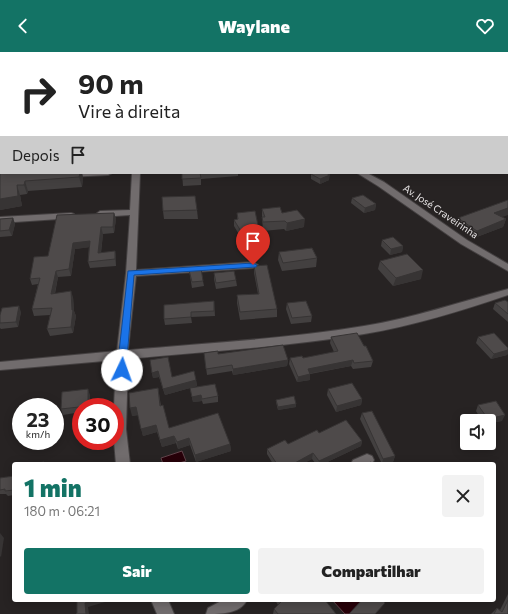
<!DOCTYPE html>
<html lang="pt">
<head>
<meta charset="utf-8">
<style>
	:root { --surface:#fff; --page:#f2f2f2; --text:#222; --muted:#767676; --accent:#137365 }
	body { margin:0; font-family:Commissioner,sans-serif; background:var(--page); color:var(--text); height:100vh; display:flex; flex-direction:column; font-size:15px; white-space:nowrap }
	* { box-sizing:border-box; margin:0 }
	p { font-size:13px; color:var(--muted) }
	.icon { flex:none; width:22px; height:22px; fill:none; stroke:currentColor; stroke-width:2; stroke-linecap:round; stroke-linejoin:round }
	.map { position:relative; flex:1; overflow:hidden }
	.details { position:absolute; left:12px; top:410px; width:484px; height:140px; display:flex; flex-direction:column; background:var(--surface); border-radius:4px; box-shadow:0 2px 10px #0003 }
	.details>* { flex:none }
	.hud { position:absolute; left:0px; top:0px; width:508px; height:122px; box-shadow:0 2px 10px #0003; background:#fff; color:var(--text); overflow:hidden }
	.controls { position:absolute; left:460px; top:362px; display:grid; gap:8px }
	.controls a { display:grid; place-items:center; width:36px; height:36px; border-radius:4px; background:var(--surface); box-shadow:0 2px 10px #0003; font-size:20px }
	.speed { position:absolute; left:12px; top:346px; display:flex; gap:8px; font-size:20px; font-weight:700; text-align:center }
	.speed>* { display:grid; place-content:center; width:52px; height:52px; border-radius:50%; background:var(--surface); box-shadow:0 2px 10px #0003; line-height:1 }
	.speed small { font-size:10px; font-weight:400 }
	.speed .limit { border:6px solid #d22; background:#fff; color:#111 }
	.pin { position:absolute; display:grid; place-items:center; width:34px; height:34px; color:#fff; margin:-41px -17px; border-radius:50% 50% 50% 0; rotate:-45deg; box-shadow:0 0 4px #0007 }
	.pin .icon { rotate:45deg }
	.me { position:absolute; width:44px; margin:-22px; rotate:3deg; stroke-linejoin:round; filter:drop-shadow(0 0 3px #0008) }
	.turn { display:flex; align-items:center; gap:14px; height:84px; padding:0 12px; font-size:18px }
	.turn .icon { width:52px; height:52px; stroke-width:2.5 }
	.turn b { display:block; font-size:28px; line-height:34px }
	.then { display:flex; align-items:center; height:38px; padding:0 12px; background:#0003; gap:8px; font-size:15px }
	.round { display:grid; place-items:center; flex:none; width:42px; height:42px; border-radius:4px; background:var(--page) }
	.summary { display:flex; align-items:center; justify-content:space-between; height:68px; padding:0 12px }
	h1 { font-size:24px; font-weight:800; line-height:30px; color:var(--accent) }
	.cta { display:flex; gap:8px; margin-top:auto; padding:8px 12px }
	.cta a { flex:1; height:46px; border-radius:4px; background:var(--accent); color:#fff; font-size:16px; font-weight:800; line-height:46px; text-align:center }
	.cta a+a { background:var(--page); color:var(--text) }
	header { display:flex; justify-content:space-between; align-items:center; height:52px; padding:0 12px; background:var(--accent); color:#fff; font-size:18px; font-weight:800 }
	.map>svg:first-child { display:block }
</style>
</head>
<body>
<header><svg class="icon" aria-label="back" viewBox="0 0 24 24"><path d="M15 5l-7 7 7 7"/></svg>Waylane<svg class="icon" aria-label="heart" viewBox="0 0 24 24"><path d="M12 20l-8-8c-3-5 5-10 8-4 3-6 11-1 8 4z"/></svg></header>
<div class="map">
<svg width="508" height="562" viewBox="0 0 508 562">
	<rect width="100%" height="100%" fill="#272323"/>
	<g fill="#270009" stroke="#61444b">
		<path d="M182,399l4,10 -10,3h-13l-2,-6z"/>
		<path d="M332,548h29l1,1 -13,13h-4z"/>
	</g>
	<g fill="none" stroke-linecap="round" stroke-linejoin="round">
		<defs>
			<g id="minor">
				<path d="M71,0h10l-11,1z"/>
				<rect x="141" y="0" width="6" height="1"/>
				<rect x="0" y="11" width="1" height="4"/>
				<rect x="507" y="64" width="1" height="4"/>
				<path d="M65,121h47l-4,2 -40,2h-3z"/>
				<path d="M132,121h8l-4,97 117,-8 5,3 -5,3 -117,8 -8,74c79,-7 158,-11 236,-24 49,-8 96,-24 144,-37v6c-47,16 -95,31 -144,39 -78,13 -158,17 -236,25l-2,70 4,35h-14l-2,-23h1v-34h-1l2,-47 -116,10v-8l117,-11 9,-78 4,-58 -30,2 -4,-3 4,-3 30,-1z"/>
				<path d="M357,121h10l17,9 83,58 41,24v7l-47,-27 -83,-58z"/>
				<path d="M71,161l3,1 1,2 -1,2 -74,5v-6z"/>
				<path d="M367,402l5,2 2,4 -2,4h-21l2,-4z"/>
				<path d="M151,548h17l6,14h-17z"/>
				<path d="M223,548h24c-7,14 -26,14 -41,14l2,-6z"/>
			</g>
		</defs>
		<use href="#minor" stroke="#444041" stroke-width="2"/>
		<use href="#minor" fill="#716c6d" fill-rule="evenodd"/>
	</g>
	<g fill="#434040">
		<path d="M0,81h1v40h81l1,5 -1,9 -54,4 -1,3 -7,1 2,11 -22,4z"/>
		<path d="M182,121h56v3l-37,3v6l-18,1z"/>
		<path d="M311,122l18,6 -9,4 -9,-5z"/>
		<path d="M352,146l24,6 -1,6 -11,3 -13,-10z"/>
		<path d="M262,157l20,4 22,14 -18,4 -2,-2 -21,2 -1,-14z"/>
		<path d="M197,158l1,9h-34l-1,-8z"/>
		<path d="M114,161l2,6 -2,14 -11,1 -2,19 14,-2 1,7v8l-26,2 -2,-6 1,-15 -14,2 -4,27 -13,1 -3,17 18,3 1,14 2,5 -3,17 -23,3 -3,-7 3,-14 -16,1 -2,-7 6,-25 -6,1 -2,-6 18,-23z"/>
		<path d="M237,161l23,22v6l-16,2 -10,-17v-6l3,-1z"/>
		<path d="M502,165l4,2 -3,8 -29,11 -18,-13 2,-7z"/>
		<path d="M13,166l2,6 -3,12 -12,1v-18z"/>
		<path d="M382,188l21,6 -1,6 -12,3 -9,-9z"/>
		<path d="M279,200l38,6 -1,9 -34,4 -4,-11z"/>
		<path d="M380,209l41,18 -28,7 -15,-17z"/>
		<path d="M254,214l23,43v8l-37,3 -3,-17v-8l21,-1 -4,-21z"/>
		<path d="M189,218l14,11 1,5 -12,2z"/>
		<path d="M214,221l22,7 1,6 -21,3 -2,-10z"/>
		<path d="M214,249l1,15 -24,1 1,6 -27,2 -1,-6z"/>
		<path d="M508,250v20l-15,-13 2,-6z"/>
		<path d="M287,251l25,13 -1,6 -20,2 -5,-15z"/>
		<path d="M21,260l-3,15 -17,2 -1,-1v-13z"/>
		<path d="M331,285l42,24 -2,6 -18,2 -2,-3 -41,8v6l-13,2 -8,-18 1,-6h13l31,-6 -4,-9z"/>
		<path d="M478,285l30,11v5l-1,2 -16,4 -15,-16z"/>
		<path d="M204,301l84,7 -1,6 -54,9 -1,-4 -25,4z"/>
		<path d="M152,321l20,4 24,3 1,6 -6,2 27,8v6l-15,2 -1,-3 -9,1 -3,-14 -25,7 -6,-18 -6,1z"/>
		<path d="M158,336l3,18 8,22 61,16 1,7 -35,11 -6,-17 -12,4 -2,-6 -14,4 -5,-15 -14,4 -5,-21 -6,1z"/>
		<path d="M328,337l34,10 -1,6 -25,7 -9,-17z"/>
		<path d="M90,343v12h-9v5l-18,3 -2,-6z"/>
		<path d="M276,348l20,7 -18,3 -2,-8z"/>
		<path d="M478,353l24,16 -13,2v-2h-7l-6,-10z"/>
		<path d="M362,361l33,43 -2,6 -11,2 -22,-45z"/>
		<path d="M319,381l43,8 -1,5 -38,18h-7l-4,-5 -10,5h-29l-6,-10v-5l21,-5z"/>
		<path d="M14,424v19l-6,1 -2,-2h-6v-16z"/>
		<path d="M508,542v20h-17l6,-6 3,2z"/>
		<path d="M275,548h50l11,14h-63l1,-5 4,-4z"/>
	</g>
	<g fill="#373434">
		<path d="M8,0h15l-3,1h-15z"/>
		<rect x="0" y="3" width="1" height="6"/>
		<path d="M80,121h2l1,5 -1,9 -3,-10z"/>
		<path d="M330,123l-1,5 -9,4v-5z"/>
		<path d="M25,129l3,10 -1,3 -3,-9z"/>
		<path d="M17,133l3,10 2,11 -22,4v-11z"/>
		<path d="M376,152l-1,6 -11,3 1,-5z"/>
		<path d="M508,156v7l-17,6 3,-8z"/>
		<path d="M114,161l2,6 -2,14 -1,-6z"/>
		<path d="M13,166l2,6 -3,12 -3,-6z"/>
		<path d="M305,167l-1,8 -18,4 1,-8z"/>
		<path d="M506,167l-3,8 -29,11 3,-7z"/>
		<path d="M101,175l2,7 -3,25 -2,-6z"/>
		<path d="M90,189l2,6 -17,2 -4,27 -2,-7 4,-26z"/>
		<path d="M403,194l-1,6 -12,3 1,-6z"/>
		<path d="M115,199l1,7v8l-1,-7z"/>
		<path d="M423,218l-2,9 -28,7 3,-8z"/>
		<path d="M56,219l2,6 -5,24 -2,-7z"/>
		<path d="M71,239l2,6 1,14 2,5 -3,17 -2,-6 1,-17z"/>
		<path d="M19,254l2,6 -3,15 -2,-5z"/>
		<path d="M508,298v3l-1,2 -16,4 3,-5z"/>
		<path d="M288,308l-1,6 -54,9v-6z"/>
		<path d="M353,308l-2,6 -44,8 1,-5z"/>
		<path d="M158,319l1,6 -6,1 -1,-5z"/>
		<path d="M310,322v6l-13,2 1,-5z"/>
		<path d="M196,328l1,6 -32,9 -2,-6z"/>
		<path d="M88,337l2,6v12h-2z"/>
		<path d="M201,343l1,6 -9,1 -1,-5z"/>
		<path d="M362,347l-1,6 -25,7 1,-6z"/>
		<path d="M296,352v3l-18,3v-3z"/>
		<path d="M136,355l2,8 -6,1 -2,-8z"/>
		<path d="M505,363l-3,6 -13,2v-2h-2l1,-2z"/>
		<path d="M156,373l1,7 -14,4 -2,-7z"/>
		<path d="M174,384l2,7 -14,4 -2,-7z"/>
		<path d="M189,386l1,7 -12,4 -1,-7z"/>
		<path d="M362,389l-1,5 -38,18h-5l1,-3z"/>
		<path d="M230,392l1,7 -35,11 -1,-7z"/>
		<path d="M313,401l-1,6 -10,5h-9z"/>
		<path d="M395,404l-2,6 -11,2 1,-5z"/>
		<path d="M0,481l4,5 -3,19 -1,-1z"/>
		<path d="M97,548h15l-24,7 1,7h-3l-1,-11z"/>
	</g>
	<g fill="#4e4a4a" stroke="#373434">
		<path d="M0,0h8l-3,1h-4v2h-1z"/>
		<path d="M28,0h26l1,1h-27z"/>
		<rect x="109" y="0" width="25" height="1"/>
		<path d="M151,0h142l5,1h-130l-2,-1v1h-9v-1l-6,1z"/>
		<path d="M351,0h88v1h-89z"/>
		<rect x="0" y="81" width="1" height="33"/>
		<path d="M0,121h80l-1,4 -54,4 -1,4h-7l1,11 -18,3z"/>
		<path d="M182,121h18l1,5 -19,1z"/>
		<path d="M313,121h13l4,2 -10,4 -9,-5z"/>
		<path d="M363,143l13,9 -11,4 -13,-10z"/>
		<path d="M195,144l2,14 -34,1 -1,-14z"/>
		<path d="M508,148v8l-14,5 12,6 -29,12 -19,-13z"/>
		<path d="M280,155l2,6 15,-3 8,9 -18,4 -2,-2 -22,1 -1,-5h3l-3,-8z"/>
		<path d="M255,159l5,24 -16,1 -10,-16 4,-1 -1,-6z"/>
		<path d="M114,161l-1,14h-12l-3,26 17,-2v8l-27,3 2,-21 -17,2 -4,26 -13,2 -5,23 20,-3 1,19h1l-2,17 -24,2 5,-21 -20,1 8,-31 -10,1 4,-22 14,-1 9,-41z"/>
		<path d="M13,166l-4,12 -9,1v-12z"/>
		<path d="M393,185l10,9 -12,3 -9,-9z"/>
		<path d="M312,196l5,10 -34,5 -4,-11z"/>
		<path d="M407,202l16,16 -27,8 -16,-17z"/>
		<path d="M267,213l10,44 -37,3 -3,-17 22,-1 -5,-28z"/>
		<path d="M201,216l2,13 -11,1 -3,-12z"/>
		<path d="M234,219l2,9 -20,3 -2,-10z"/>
		<path d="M505,248l3,2v12l-13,-11z"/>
		<path d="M214,249v10l-23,1v5l-27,2v-14z"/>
		<path d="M306,249l6,15 -20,2 -5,-15z"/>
		<path d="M19,254l-3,16 -16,1v-8l2,-7z"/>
		<path d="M357,281l7,13h2l7,15 -19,2 -1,-3 -45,9 2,5 -12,3 -8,-19 12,-2 1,2 35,-7 -7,-14z"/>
		<path d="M494,281l14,15v2l-14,4 -16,-17z"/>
		<path d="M283,293l5,15 -55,9 -1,-4 -26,4 -2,-16 14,-2v3z"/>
		<path d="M168,305l4,20 22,-6 2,9 -33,9 -5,-18 -6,2 -2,-13z"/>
		<path d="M352,331l10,16 -25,7 -9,-17z"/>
		<path d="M215,332l3,12 -16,3 -1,-4 -9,2 -2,-9z"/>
		<path d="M158,336l2,18 3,-1 6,23 49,-15 12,31 -35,11 -6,-17 -12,4 -3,-6 -14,4 -4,-15 -15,4 -5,-22 -6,1 -1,-15z"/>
		<path d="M88,337v17l-27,3 1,-17z"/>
		<path d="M294,344l2,8 -18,3 -2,-7z"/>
		<path d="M496,349l9,14 -17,4 -10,-14z"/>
		<path d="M372,359l23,45 -12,3 -21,-46z"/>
		<path d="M346,368l16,21 -43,20 -6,-8 -20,11h-16l-10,-15 18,-9 3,4 29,-14 2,3z"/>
		<path d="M44,410v2h-12z"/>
		<path d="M371,410l2,2h-6z"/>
		<path d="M14,424v14l-9,1v-2l-5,1v-12z"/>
		<path d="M77,548h20l-12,3 1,11h-10l1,-1z"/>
		<path d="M280,548h45l11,14h-58l-4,-5 7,-7z"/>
		<path d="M362,548h20l3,3 -10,11h-26z"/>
		<path d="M508,548v14h-14l3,-6 5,4z"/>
	</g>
	<path fill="#1a73e8" stroke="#114b97" d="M253,211l4,2 -1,2 -122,8 -8,95 -1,3h-7l-1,-3 11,-99z"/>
	<g text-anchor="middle" stroke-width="3" stroke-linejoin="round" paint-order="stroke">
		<g font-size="10" fill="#e7e4e5" stroke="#272323">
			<text transform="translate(441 159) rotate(34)" y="4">Av. José Craveirinha</text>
		</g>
	</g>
</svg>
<div class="controls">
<a><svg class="icon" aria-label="sound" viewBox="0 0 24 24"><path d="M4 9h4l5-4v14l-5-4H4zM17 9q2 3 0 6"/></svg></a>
</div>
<div class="speed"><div>23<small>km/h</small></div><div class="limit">30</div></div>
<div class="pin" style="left:253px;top:213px;background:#d93025"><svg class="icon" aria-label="arrive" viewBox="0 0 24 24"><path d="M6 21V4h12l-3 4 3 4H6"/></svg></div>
<svg class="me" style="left:122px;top:318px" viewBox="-20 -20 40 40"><circle r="19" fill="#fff"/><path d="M0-13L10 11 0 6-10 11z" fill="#1a73e8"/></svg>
<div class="hud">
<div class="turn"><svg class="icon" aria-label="right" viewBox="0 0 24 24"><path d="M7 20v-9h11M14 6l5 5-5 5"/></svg><div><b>90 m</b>Vire à direita</div></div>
<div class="then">Depois<svg class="icon" aria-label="arrive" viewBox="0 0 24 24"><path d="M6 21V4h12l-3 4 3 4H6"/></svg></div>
</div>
<section class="details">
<div class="summary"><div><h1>1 min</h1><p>180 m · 06:21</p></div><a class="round"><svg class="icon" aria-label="close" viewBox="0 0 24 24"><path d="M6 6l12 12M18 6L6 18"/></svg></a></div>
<div class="cta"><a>Sair</a><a>Compartilhar</a></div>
</section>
</div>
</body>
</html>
